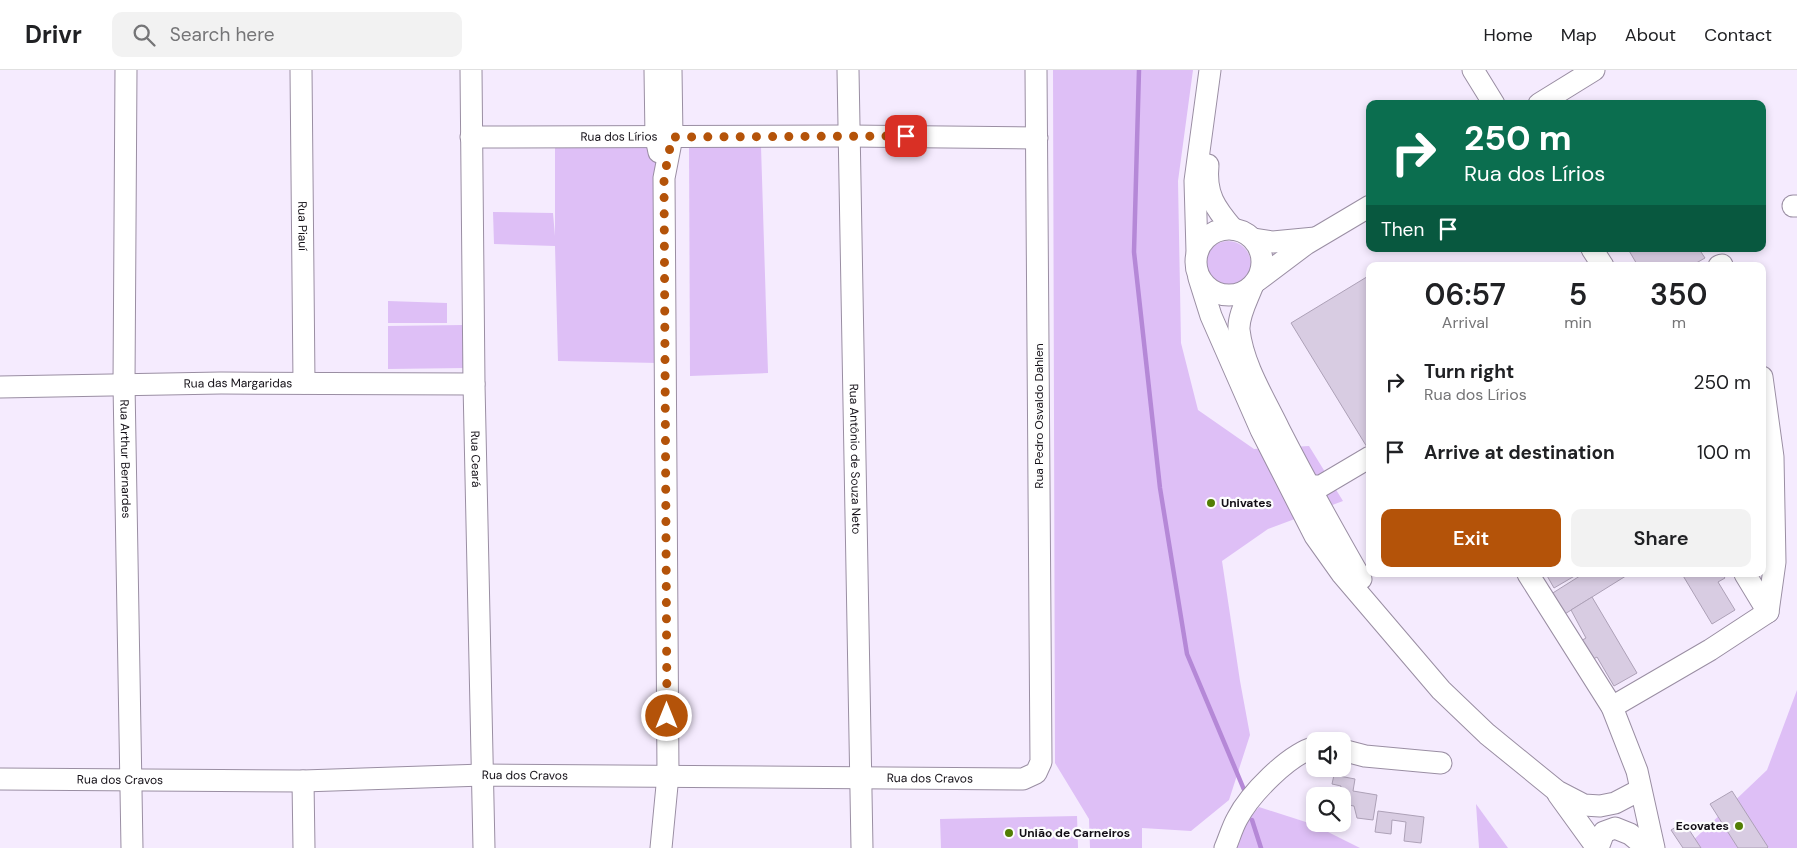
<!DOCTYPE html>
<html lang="en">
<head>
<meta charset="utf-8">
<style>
	:root { --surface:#fff; --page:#f2f2f2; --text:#202124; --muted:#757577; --line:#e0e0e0; --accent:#b45309 }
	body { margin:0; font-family:"DM Sans",sans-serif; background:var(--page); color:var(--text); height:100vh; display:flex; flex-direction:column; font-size:19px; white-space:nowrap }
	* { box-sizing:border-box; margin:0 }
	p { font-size:16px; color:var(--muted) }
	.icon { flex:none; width:28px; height:28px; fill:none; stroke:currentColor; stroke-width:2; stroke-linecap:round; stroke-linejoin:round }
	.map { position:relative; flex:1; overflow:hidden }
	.panel { position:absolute; left:1366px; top:192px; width:400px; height:315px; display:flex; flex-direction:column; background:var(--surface); border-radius:10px; box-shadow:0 2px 8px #0003 }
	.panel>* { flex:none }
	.hud { position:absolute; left:1366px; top:30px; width:400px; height:152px; border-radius:10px; box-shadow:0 2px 8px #0003; background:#0b6e4f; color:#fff; overflow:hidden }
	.controls { position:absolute; left:1306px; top:662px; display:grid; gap:10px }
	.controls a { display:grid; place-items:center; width:45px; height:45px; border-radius:10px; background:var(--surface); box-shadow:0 2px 8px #0003; font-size:25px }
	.pin { position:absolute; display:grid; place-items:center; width:42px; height:42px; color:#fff; margin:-21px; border-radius:10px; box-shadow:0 2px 8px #0006 }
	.me { position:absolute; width:55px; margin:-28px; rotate:0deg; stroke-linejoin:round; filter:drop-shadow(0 0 4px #0008) }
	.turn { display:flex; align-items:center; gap:18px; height:105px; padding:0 15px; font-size:22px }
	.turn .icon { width:65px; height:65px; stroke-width:2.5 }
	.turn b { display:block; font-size:35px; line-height:42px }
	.then { display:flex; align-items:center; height:48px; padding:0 15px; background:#0003; gap:10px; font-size:19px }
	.eta { display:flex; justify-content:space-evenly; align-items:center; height:85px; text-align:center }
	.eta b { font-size:30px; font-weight:600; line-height:35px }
	.button { display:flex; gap:10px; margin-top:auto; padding:10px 15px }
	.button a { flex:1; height:58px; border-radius:10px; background:var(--accent); color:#fff; font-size:20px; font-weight:600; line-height:58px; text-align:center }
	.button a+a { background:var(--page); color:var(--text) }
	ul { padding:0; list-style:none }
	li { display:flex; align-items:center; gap:15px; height:70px; padding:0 15px }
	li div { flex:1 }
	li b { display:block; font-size:19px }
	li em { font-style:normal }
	header { display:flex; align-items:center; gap:30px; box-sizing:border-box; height:70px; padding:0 25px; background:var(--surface); border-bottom:1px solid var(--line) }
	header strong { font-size:24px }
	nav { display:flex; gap:28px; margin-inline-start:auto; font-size:18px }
	.search { width:350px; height:45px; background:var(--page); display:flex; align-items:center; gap:12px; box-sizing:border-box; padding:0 18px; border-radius:10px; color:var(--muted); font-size:19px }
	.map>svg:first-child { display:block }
</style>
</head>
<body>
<header>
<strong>Drivr</strong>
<div class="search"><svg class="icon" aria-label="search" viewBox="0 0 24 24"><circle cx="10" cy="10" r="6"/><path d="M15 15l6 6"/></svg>Search here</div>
<nav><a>Home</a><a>Map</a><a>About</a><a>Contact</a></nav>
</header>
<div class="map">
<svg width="1797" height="778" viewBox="0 0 1797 778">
	<rect width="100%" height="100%" fill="#f5ebfe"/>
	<g fill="#debff6">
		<path d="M1053,0h140l-15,111 3,162 17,67 56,39 55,-3 34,55 -75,28 -46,32 18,120 10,54 -21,65 -38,31 -49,-3v20h-52l-1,-29 -34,-56z"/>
		<path d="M555,72l102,1 2,220 -101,-2 -3,-115 -61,-2 -1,-32 60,1 2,23z"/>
		<path d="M761,76l7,227 -78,3 -1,-229z"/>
		<circle cx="1228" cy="194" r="23"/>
		<path d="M388,231l59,2v20h-59z"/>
		<path d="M463,255l2,43 -77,1v-43z"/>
		<path d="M1797,620v158h-112l82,-78z"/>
		<path d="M1476,734l32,44h-29z"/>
		<path d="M1259,737l53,17 48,24h-131l2,-9z"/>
		<path d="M1077,746l1,32h-137l-1,-29z"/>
	</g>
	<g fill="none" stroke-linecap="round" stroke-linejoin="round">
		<g stroke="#b588d7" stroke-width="4.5">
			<path d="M1139,0l-5,182 26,236 27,166 58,138"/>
			<path d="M1252,750l9,28"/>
		</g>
	</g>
	<g fill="#d8cce2" stroke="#ada1b7">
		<path d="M1628,179h71l6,9 -14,8h-53z"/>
		<path d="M1370,205v177l-79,-129z"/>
		<path d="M1546,504h32l-24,14z"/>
		<path d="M1583,504h46l-69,43 -12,-21z"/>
		<path d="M1682,504h40l3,4 -7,4 17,28 -23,14z"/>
		<path d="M1592,527l45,76 -23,13 -17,-29 -9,5 -11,-19 9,-5 -15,-28z"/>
		<path d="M1334,705l21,4 -2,12 24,4 -4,25 -16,-2 -3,-12 -12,-2v-8h-3l2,-10 -9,-2z"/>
		<path d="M1732,721l36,56 -1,1h-29l-28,-44z"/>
		<path d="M1378,741l46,6 -3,26 -17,-2 2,-19 -14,-2 -1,14 -16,-2z"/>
		<path d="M1684,752l17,26h-18l-12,-18z"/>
	</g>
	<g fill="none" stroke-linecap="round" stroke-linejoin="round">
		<defs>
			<g id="minor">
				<path id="s1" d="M126,0l-2,314 8,464"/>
				<path id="s2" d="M301,0l3,313"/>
				<path id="s3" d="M471,0l3,314 10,464"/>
				<path d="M655,0l1,68 3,14"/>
				<path id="s4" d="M848,0l14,778"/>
				<path d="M1473,0l21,34"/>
				<path d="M1539,34l55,-34"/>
				<path id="s5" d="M471,67l378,-1 188,2"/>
				<path d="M1208,95c-3,29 7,43 25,64"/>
				<path d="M1793,136h4"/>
				<circle cx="1229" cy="192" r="33"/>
				<path d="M1254,169l19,3 42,-4"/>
				<path d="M1592,179l11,17"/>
				<path d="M1197,182l-2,-71 15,-111"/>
				<path d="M1719,196l3,-1"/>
				<path d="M1199,208l12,38 50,114 54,106 27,38 99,116 46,44 70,57 27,14 16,1 15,-3 21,-11"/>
				<path d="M1258,210l48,-36 64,-38"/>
				<path d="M1252,217c-5,13 -14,29 -13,43 4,35 25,68 40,99 26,51 54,101 82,150"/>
				<path id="s6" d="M0,317l221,-4 253,1"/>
				<path d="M1297,412l12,4h12l49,-29"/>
				<path d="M1528,504l84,133 25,64 17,77"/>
				<path d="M1745,504l23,38"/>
				<path d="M1612,637l98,-57 58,-38 7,-50 -2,-105 -11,-80"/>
				<path d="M1342,680l23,6 76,7"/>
				<path id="s7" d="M0,709l303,2 180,-6 540,4 13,-6 5,-11 -5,-692"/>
				<path d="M303,711l1,67"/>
				<path d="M1558,724l39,54"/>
				<path d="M661,778l7,-73 -4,-597 8,-41 -1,-67"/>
				<path d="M1225,778c4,-9 7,-20 12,-29 13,-25 51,-64 78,-72"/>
				<path d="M1598,778l6,-16 11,-4 15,6 17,14"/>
			</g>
		</defs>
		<use href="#minor" stroke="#9a8ea3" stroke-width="23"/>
		<use href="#minor" stroke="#fff" stroke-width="21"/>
	</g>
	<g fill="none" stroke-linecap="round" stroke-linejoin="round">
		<path stroke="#b45309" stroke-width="9" stroke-dasharray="0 16.2" d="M667,646l-3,-538 8,-41 234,-1"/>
	</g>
	<g fill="#527e04" stroke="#fdfdfd" stroke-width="2">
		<circle cx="1211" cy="433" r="5"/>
		<circle cx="1739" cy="756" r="5"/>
		<circle cx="1009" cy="763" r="5"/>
	</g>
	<g text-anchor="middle" stroke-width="4.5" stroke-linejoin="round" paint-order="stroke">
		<g font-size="12" fill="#130f16" stroke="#fdfdfd">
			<text dy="4" stroke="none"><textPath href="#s5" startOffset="148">Rua dos Lírios</textPath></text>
			<text dy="4" stroke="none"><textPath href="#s2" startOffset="156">Rua Piauí</textPath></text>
			<text dy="4" stroke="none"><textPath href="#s6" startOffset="238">Rua das Margaridas</textPath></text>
			<text transform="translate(1039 346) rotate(-90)" y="4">Rua Pedro Osvaldo Dahlen</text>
			<text dy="4" stroke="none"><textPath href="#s1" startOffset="389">Rua Arthur Bernardes</textPath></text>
			<text dy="4" stroke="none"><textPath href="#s3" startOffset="389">Rua Ceará</textPath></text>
			<text dy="4" stroke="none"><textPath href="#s4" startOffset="389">Rua Antônio de Souza Neto</textPath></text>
			<text dy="4" stroke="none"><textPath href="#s7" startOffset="525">Rua dos Cravos</textPath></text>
			<text dy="4" stroke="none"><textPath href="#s7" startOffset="930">Rua dos Cravos</textPath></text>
			<text dy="4" stroke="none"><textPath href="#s7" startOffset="120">Rua dos Cravos</textPath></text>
		</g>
		<g font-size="12" font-weight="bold" fill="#130f16" stroke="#fdfdfd" text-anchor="start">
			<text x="1221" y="437">Univates</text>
			<text x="1729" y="760" text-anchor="end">Ecovates</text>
			<text x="1019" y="767">União de Carneiros</text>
		</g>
	</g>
</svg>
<div class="controls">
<a><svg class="icon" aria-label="sound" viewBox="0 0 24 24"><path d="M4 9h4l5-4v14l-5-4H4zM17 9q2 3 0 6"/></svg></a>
<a><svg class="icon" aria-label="search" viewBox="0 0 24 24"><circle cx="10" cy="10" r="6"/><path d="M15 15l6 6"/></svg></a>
</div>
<div class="pin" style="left:906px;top:66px;background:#d93025"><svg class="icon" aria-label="arrive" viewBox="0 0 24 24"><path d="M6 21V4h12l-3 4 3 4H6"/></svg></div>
<svg class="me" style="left:667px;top:646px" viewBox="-20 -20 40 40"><circle r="17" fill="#b45309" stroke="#fff" stroke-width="3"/><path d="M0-11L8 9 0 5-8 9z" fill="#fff"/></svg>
<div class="hud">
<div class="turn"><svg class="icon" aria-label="right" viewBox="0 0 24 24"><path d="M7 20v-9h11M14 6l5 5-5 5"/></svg><div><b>250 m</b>Rua dos Lírios</div></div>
<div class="then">Then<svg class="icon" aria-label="arrive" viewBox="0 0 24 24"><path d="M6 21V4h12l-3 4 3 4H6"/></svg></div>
</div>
<section class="panel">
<div class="eta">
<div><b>06:57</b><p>Arrival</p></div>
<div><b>5</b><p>min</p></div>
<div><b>350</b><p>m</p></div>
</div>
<ul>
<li><svg class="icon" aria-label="right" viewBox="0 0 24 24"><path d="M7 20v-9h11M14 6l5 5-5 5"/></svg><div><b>Turn right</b><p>Rua dos Lírios</p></div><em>250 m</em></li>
<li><svg class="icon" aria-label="arrive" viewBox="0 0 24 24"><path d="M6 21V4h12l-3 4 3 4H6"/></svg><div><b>Arrive at destination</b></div><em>100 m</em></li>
</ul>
<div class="button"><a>Exit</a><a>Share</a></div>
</section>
</div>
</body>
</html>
